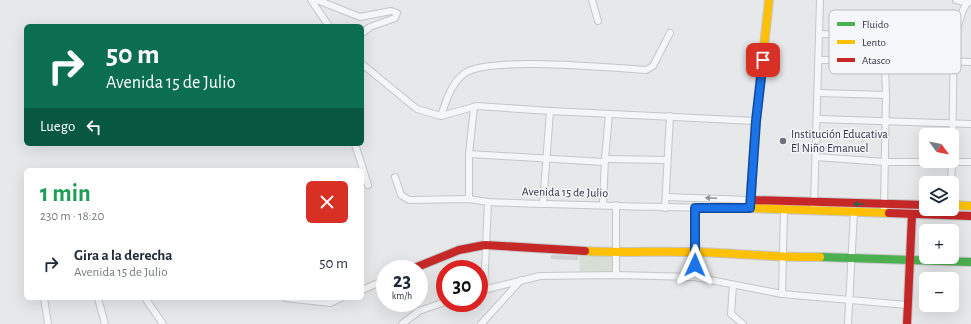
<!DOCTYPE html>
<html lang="es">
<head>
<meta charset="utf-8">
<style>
	:root { --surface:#fff; --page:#f6f6f7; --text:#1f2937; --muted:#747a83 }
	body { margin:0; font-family:"Alegreya Sans",sans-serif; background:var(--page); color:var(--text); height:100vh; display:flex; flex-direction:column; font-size:15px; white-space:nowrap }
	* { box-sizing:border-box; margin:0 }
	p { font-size:13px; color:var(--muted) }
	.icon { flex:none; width:22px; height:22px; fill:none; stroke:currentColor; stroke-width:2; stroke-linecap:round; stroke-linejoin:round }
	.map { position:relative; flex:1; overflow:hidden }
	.sheet { position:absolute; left:24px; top:168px; width:340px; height:132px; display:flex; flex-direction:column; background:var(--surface); border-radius:6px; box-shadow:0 4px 16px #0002 }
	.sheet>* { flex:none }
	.hud { position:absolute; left:24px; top:24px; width:340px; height:122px; border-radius:6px; box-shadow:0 4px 16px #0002; background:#0b6e4f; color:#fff; overflow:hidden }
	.needle { width:26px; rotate:123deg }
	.controls { position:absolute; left:919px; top:128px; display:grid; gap:8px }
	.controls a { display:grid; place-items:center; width:40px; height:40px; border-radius:6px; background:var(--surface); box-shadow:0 4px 16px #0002; font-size:20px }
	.speed { position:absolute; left:376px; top:260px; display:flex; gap:8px; font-size:20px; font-weight:700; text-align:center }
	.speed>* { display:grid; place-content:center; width:52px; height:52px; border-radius:50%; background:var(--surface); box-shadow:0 4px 16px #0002; line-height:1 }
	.speed small { font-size:10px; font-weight:400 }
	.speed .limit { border:6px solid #d22; background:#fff; color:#111 }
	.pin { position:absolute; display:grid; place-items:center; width:34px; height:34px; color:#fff; margin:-17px; border-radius:8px; box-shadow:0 2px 6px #0006 }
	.me { position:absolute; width:44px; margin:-22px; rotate:1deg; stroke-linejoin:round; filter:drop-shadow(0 0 3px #0008) }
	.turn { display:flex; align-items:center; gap:14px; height:84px; padding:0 16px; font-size:18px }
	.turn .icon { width:52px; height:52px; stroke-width:2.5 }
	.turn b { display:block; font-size:28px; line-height:34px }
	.then { display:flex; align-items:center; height:38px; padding:0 16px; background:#0003; gap:8px; font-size:15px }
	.round { display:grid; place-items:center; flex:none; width:42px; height:42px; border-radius:6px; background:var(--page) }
	.head { display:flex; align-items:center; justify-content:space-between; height:68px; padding:0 16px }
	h1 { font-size:24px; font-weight:600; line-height:30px; color:#1e9e55 }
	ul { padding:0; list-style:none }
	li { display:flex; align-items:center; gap:12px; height:56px; padding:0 16px }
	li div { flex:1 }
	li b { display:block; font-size:15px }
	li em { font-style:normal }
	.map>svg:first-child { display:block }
</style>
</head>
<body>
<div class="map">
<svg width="971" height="324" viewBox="0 0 971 324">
	<rect width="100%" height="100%" fill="#e6e8ea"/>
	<path fill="#d6ded6" d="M579,253l33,2v18l-32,-2z"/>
	<path fill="#ced0d3" d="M551,255l27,1v4l-27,-1z"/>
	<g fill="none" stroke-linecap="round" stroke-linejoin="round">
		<defs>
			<g id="street">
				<path d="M311,0l18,26"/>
				<path d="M317,0l43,17 31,-6 6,2 -2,5 -25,9 -8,6"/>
				<path d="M592,0l6,21"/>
				<path d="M956,0l12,3"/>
				<path d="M820,34l134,5"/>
				<path d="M819,60l66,-1 86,3"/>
				<path d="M362,64l55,45 24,7 36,-10 73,5 206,10"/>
				<path d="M819,93l67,2"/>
				<path d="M441,116c5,-15 10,-33 24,-43 25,-17 146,-5 181,-3l7,-4 17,-33"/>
				<path d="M818,119l153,5"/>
				<path d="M355,144l13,41"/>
				<path d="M469,154l135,8"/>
				<path d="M816,157l69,5h86"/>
				<path d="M952,157l2,-118 9,-29 6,-10"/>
				<path d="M605,159l62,1"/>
				<path d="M395,177l6,18 8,5 60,-1 19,3c87,3 175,6 262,6"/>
				<path d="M951,183l1,-22"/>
				<path d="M666,197l84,3"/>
				<path d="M469,199v-45l5,-47"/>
				<path d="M543,204l7,-93"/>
				<path d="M603,204l2,-45 4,-45"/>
				<path d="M616,205v70"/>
				<path d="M814,206l6,-206"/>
				<path d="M665,208l5,-92"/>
				<path d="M884,209l2,-114 -2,-59"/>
				<path d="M695,277v-69"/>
				<path d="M733,285l-2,29 12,10"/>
				<path d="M362,290l23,-10"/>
				<path d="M484,290l4,-88"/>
				<path d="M479,291l61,-15 76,-1 79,2 87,17 125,11"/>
				<path d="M782,294l2,-85"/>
				<path d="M44,298l4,26"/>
				<path d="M98,298l7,26"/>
				<path d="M145,298l18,26"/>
				<path d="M286,298l44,5 11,-5"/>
				<path d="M402,324l17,-13 26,-9"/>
				<path d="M481,324l40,-44"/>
				<path d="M848,324l6,-113"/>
			</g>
			<path id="fast" d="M820,257l151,5"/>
			<g id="slow">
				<path d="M769,0l-13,121 -6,87 139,5"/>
				<path d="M952,205l19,1"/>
				<path d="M585,251c37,2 73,0 110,1 42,1 83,6 125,5"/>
			</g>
			<g id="jam">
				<path d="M750,200l176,5"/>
				<path d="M889,213l82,3"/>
				<path d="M412,269l47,-19 26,-5 100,6"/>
				<path d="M907,324l5,-110"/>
			</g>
		</defs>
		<use href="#street" stroke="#c4c6c8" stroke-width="8"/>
		<use href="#fast" stroke="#c4c6c8" stroke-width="10"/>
		<use href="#slow" stroke="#c4c6c8" stroke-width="10"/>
		<use href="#jam" stroke="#c4c6c8" stroke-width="10"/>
		<use href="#street" stroke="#f5f6f7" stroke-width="6"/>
		<use href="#fast" stroke="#4caf50" stroke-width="8"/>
		<use href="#slow" stroke="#ffc107" stroke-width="8"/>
		<use href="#jam" stroke="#c62828" stroke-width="8"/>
	</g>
	<defs><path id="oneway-solid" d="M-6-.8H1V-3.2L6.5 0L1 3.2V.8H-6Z"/></defs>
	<use fill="#90959e" href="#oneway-solid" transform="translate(711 198) rotate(-178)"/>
	<use fill="#375f49" href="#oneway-solid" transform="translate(859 204) rotate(-177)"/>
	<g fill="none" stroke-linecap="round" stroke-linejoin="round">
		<defs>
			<path id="route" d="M695,265v-57h55l6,-87 7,-61"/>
		</defs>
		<use href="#route" stroke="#114b97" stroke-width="10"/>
		<use href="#route" stroke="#1a73e8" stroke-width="7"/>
	</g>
	<circle fill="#6c737f" stroke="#f4f6f9" stroke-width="1.5" cx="783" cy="141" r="4"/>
	<g text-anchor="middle" stroke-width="3" stroke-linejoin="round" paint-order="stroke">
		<g font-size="12" fill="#2b3445" stroke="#f4f6f9" text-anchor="start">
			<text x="791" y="138">Institución Educativa<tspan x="791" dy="14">El Niño Emanuel</tspan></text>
		</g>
		<g font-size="12" fill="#2b3445" stroke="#f4f6f9">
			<text transform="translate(565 192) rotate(1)" y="4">Avenida 15 de Julio</text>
		</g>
	</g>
	<rect x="829" y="10" width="132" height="64" rx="6" fill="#f4f6f9" stroke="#b8bcc3" stroke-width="1"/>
	<rect x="837" y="22" width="18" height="4" fill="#4caf50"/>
	<rect x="837" y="40" width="18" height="4" fill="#ffc107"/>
	<rect x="837" y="58" width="18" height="4" fill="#c62828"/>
	<g font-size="11" fill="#2b3445">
		<text x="862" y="28">Fluido</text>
		<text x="862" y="46">Lento</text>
		<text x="862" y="64">Atasco</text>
	</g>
</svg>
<div class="controls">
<a><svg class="needle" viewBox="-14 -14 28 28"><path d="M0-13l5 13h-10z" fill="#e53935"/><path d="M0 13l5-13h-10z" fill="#747a83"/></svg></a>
<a><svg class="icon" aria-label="layers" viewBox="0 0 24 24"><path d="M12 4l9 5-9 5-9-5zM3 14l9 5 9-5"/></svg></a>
<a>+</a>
<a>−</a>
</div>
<div class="speed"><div>23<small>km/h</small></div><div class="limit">30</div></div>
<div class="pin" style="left:763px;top:60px;background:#d93025"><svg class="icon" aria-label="arrive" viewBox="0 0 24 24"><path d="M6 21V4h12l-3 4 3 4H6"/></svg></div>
<svg class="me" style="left:695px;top:265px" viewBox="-20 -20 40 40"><path d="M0-17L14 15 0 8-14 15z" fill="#1a73e8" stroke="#fff" stroke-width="4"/></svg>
<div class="hud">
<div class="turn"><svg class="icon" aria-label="right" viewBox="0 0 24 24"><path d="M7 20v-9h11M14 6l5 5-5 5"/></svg><div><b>50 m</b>Avenida 15 de Julio</div></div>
<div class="then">Luego<svg class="icon" aria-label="left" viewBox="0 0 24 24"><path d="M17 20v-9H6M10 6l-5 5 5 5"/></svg></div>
</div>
<section class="sheet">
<div class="head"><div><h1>1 min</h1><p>230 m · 18:20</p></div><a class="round" style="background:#d93025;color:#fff"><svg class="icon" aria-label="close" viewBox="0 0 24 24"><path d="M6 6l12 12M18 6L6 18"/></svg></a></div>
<ul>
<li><svg class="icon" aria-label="right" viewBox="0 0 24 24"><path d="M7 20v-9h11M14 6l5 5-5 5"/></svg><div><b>Gira a la derecha</b><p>Avenida 15 de Julio</p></div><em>50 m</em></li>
</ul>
</section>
</div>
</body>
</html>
